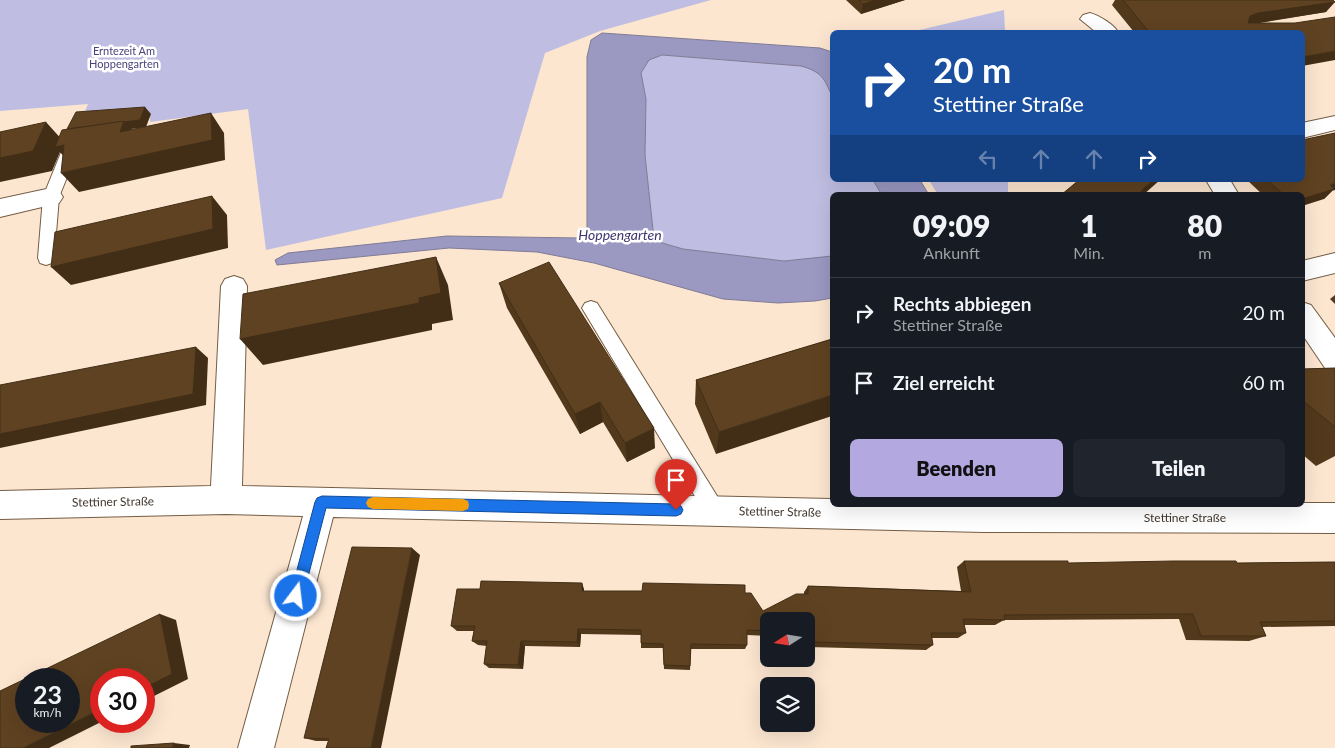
<!DOCTYPE html>
<html lang="de">
<head>
<meta charset="utf-8">
<style>
	:root { --surface:#171b24; --page:#20242c; --text:#f1f3f6; --muted:#9ea1a6; --line:#363941; --accent:#b3a8e0 }
	body { margin:0; font-family:Lato,sans-serif; background:var(--page); color:var(--text); height:100vh; display:flex; flex-direction:column; font-size:19px; white-space:nowrap }
	* { box-sizing:border-box; margin:0 }
	p { font-size:16px; color:var(--muted) }
	.icon { flex:none; width:28px; height:28px; fill:none; stroke:currentColor; stroke-width:2; stroke-linecap:round; stroke-linejoin:round }
	.map { position:relative; flex:1; overflow:hidden }
	.drawer { position:absolute; left:830px; top:192px; width:475px; height:315px; display:flex; flex-direction:column; background:var(--surface); border-radius:8px; box-shadow:0 5px 20px #0002 }
	.drawer>* { flex:none }
	.guide { position:absolute; left:830px; top:30px; width:475px; height:152px; border-radius:8px; box-shadow:0 5px 20px #0002; background:#1a4fa0; color:#fff; overflow:hidden }
	.needle { width:32px; rotate:258deg }
	.fabs { position:absolute; left:760px; top:612px; display:grid; gap:10px }
	.fabs a { display:grid; place-items:center; width:55px; height:55px; border-radius:8px; background:var(--surface); box-shadow:0 5px 20px #0002; font-size:25px }
	.speed { position:absolute; left:15px; top:668px; display:flex; gap:10px; font-size:25px; font-weight:700; text-align:center }
	.speed>* { display:grid; place-content:center; width:65px; height:65px; border-radius:50%; background:var(--surface); box-shadow:0 5px 20px #0002; line-height:1 }
	.speed small { font-size:12px; font-weight:400 }
	.speed .limit { border:8px solid #d22; background:#fff; color:#111 }
	.pin { position:absolute; display:grid; place-items:center; width:42px; height:42px; color:#fff; margin:-51px -21px; border-radius:50% 50% 50% 0; rotate:-45deg; box-shadow:0 0 5px #0007 }
	.pin .icon { rotate:45deg }
	.me { position:absolute; width:55px; margin:-28px; rotate:15deg; stroke-linejoin:round; filter:drop-shadow(0 0 4px #0008) }
	.turn { display:flex; align-items:center; gap:18px; height:105px; padding:0 20px; font-size:22px }
	.turn .icon { width:65px; height:65px; stroke-width:2.5 }
	.turn b { display:block; font-size:35px; line-height:42px }
	.lanes { display:flex; align-items:center; height:48px; padding:0 20px; background:#0003; justify-content:center; gap:25px; direction:ltr }
	.lanes .off { opacity:.35 }
	.eta { display:flex; justify-content:space-evenly; align-items:center; height:85px; text-align:center }
	.eta b { font-size:30px; font-weight:800; line-height:35px }
	.button { display:flex; gap:10px; margin-top:auto; padding:10px 20px }
	.button a { flex:1; height:58px; border-radius:8px; background:var(--accent); color:#111; font-size:20px; font-weight:800; line-height:58px; text-align:center }
	.button a+a { background:var(--page); color:var(--text) }
	ul { padding:0; list-style:none }
	li { display:flex; align-items:center; gap:15px; height:70px; padding:0 20px; border-top:1px solid var(--line) }
	li div { flex:1 }
	li b { display:block; font-size:19px }
	li em { font-style:normal }
	.map>svg:first-child { display:block }
</style>
</head>
<body>
<div class="map">
<svg width="1335" height="748" viewBox="0 0 1335 748">
	<rect width="100%" height="100%" fill="#fce6d0"/>
	<g fill="#bfbde1">
		<path d="M0,0h711l-111,31 -55,22 -43,145 -236,52 -18,-141 -98,13v-8l-68,5 6,-15 -88,7z"/>
		<path d="M1004,10l1,22h-94z"/>
		<path d="M662,55l139,11 13,4 9,6 9,20v84h41l9,15h-50v61l-48,5 -101,-12 -24,-7 -6,-12 -8,-75 1,-56 -5,-26 8,-13z"/>
		<path d="M929,180h79v15h-70z"/>
	</g>
	<g fill="#9b98c2" stroke="#807b95">
		<path d="M602,33l218,15 12,4v44c-8,-18 -10,-24 -31,-30l-139,-11 -13,5 -8,13 5,26 -1,56 8,75 6,12 24,7 101,12 48,-5v42l-17,3 -37,2 -55,-4 -129,-36 -57,-11 -88,-4 -172,17 -2,-5 13,-7 159,-17 132,2 8,-4v-177l4,-17z"/>
		<path d="M873,180h47l9,15h-47z"/>
	</g>
	<g fill="none" stroke-linecap="round" stroke-linejoin="round">
		<defs>
			<g id="lane">
				<path d="M70,145l5,1 3,4 -19,47 -5,61 -2,5 -6,2 -6,-2 -2,-5 5,-61 19,-47 3,-4z"/>
				<path d="M591,301l6,2 125,201 3,7 -3,7 -7,3 -7,-3 -126,-210 3,-5z"/>
			</g>
			<g id="street">
				<path d="M1090,13c10,3 23,11 28,19h-22l-16,-13 3,-4z"/>
				<path d="M1335,116v14l-33,8v-15z"/>
				<path d="M1206,180h24l9,15h-24z"/>
				<path d="M51,188l8,3 4,6 -4,6 -59,14v-18z"/>
				<path d="M1335,253v20l-33,8v-20z"/>
				<path d="M234,276l9,3 4,7 -5,200 590,13v6h470v-2h33v30l-351,-1 -651,-15 -59,231h-36l65,-232 -77,-2 -226,5v-28l211,-5 10,-200 4,-7z"/>
				<path d="M1302,302l9,3 24,33v34l-10,-4 -23,-34z"/>
			</g>
		</defs>
		<use href="#lane" stroke="#745d45" stroke-width="2"/>
		<use href="#street" stroke="#745d45" stroke-width="2"/>
		<use href="#lane" fill="#fff" fill-rule="evenodd"/>
		<use href="#street" fill="#fff" fill-rule="evenodd"/>
	</g>
	<g fill="#52391c">
		<path d="M846,0h59l-44,14z"/>
		<path d="M1115,0h218l-7,12 -66,11 42,9h-168l-22,-27z"/>
		<path d="M1247,180h55l30,11 -8,8 -22,-4h-39z"/>
		<path d="M499,283l156,165 -28,14 -24,-40 -23,12 -73,-126z"/>
		<path d="M1335,295v9l-5,-5z"/>
		<path d="M832,339l-116,115 -21,-50 1,-24z"/>
		<path d="M1335,368v88l-19,10 -14,-12v-85z"/>
		<path d="M420,555l-92,186h-12l-12,-3z"/>
		<path d="M964,561l104,2h169l98,-1v64l-73,1 4,9 -17,5 -63,-1 -7,-21 -175,1 -9,5h-31l2,8 -8,5h-26l1,7 -7,5 -118,-3 -1,-9 -1,-1v-16h-37v15l-22,-1v10l-2,4h-54l-1,21 -26,-1 -1,-21h-22v-13l-60,-1 -1,13 -55,-1 -2,23 -34,-1 -5,-4 3,-18 -9,-1 -6,-4 2,-10h-17l-6,-5 29,-37 102,-6 2,8 161,2 18,18 41,-17v-2l4,-6 153,5 -4,-24z"/>
	</g>
	<g fill="#422e17">
		<path d="M876,0h29l-44,14 2,-10z"/>
		<path d="M1335,2l-9,10 -76,12 -8,3 8,-11 8,-3z"/>
		<path d="M1335,51v9l-33,6v-9z"/>
		<path d="M145,107l6,7 -5,13 -15,2 9,12 -73,-11z"/>
		<path d="M211,113l13,20 1,27 -146,32 -18,-19z"/>
		<path d="M46,122l18,20 9,25 -13,-15 -8,19 -52,11v-24z"/>
		<path d="M1153,180h7l-17,15h-7z"/>
		<path d="M1335,183v7l-3,1 -8,8 -22,7v-7l28,-14z"/>
		<path d="M212,196l15,19 1,33 -157,37 -20,-18z"/>
		<path d="M436,257l12,28 5,35 -21,4v6l-169,35 -23,-26z"/>
		<path d="M196,347l12,11 -2,47 -206,43v-14z"/>
		<path d="M832,395v21l-116,38 3,-22z"/>
		<path d="M600,402l3,20 -23,12 -5,-20z"/>
		<path d="M654,428l1,20 -28,14 -2,-19z"/>
		<path d="M412,548l8,7 -39,193h-10z"/>
		<path d="M582,583l2,6v7l-2,-5z"/>
		<path d="M160,614l16,6 12,59 -44,22v-13z"/>
		<path d="M578,629l3,5 -1,13 -3,-5z"/>
		<path d="M521,641l4,5 -2,23 -5,-4z"/>
		<path d="M101,709v12h2l-54,27h-26z"/>
		<path d="M174,743l16,2 -1,3h-17z"/>
	</g>
	<g fill="#5f4221" stroke="#422e17" fill-rule="evenodd">
		<path d="M859,0h17l-13,4z"/>
		<path d="M1123,0h210l2,2 -77,11 -8,3 -2,7h47l40,-6v34l-33,6v-25h-153z"/>
		<path d="M145,107l-5,13 -73,9 9,-17z"/>
		<path d="M211,113l1,27 -151,33 3,-28 -9,2 7,-17 62,-9 -4,11z"/>
		<path d="M46,122l-13,29 -33,7v-26z"/>
		<path d="M1335,133v50l-5,2 4,4 -32,10v-4h-18l-17,-15h35v-40z"/>
		<path d="M1079,180h74l-17,15h-75z"/>
		<path d="M212,196l1,33 -162,38 4,-35z"/>
		<path d="M436,257l5,36 -22,5v5l-179,36 3,-45z"/>
		<path d="M549,262l105,166 -29,15 -25,-41 -25,12 -76,-131z"/>
		<path d="M832,339v56l-113,37 -23,-52z"/>
		<path d="M196,347l-3,47 -193,40v-49z"/>
		<path d="M1335,368v59l-33,-27v-31z"/>
		<path d="M352,547l60,1 -41,200h-45l3,-9 -25,-1z"/>
		<path d="M964,561h104v2l105,-2h63l1,2 98,-1v59l-75,1 6,14h-65l-8,-22 -189,1 1,5 -42,-1 3,14h-35l2,12 -121,-3 -1,-9 -5,-1v-11h-37v10l-22,-1v15l-56,-1 -1,22 -26,-1 -1,-21 -22,-1v-13l-63,-1 -1,13 -56,-1 -3,24 -34,-1 3,-23h-15l3,-15h-24l6,-37h23l1,-8 101,2v8h60l1,-8 102,2v8h6l12,18 33,-17h12v-8l163,6z"/>
		<path d="M160,614l12,60 -28,14v-9h-43v30l-78,39h-23v-57zM26,679h43v42h-43z"/>
		<path d="M174,743l-2,5h-41v-2z"/>
	</g>
	<path fill="#1a73e8" stroke="#114b97" d="M322,496l354,8 5,2 2,4 -2,4 -5,2 -350,-8 -23,88 -2,5 -5,2 -4,-2 -2,-5 25,-94 2,-4z"/>
	<path fill="#f59e0b" d="M373,497l90,2 5,2 1,4 -1,4 -5,2 -90,-2 -5,-2 -2,-4 2,-4z"/>
	<g text-anchor="middle" stroke-width="5" stroke-linejoin="round" paint-order="stroke">
		<g font-size="11" fill="#4a427a" stroke="#fff">
			<text x="124" y="55">Erntezeit Am<tspan x="124" dy="13">Hoppengarten</tspan></text>
		</g>
		<g font-size="12" fill="#41362c" stroke="#fff">
			<text transform="translate(113 502) rotate(-1)" y="4">Stettiner Straße</text>
			<text transform="translate(780 512) rotate(1)" y="4">Stettiner Straße</text>
			<text x="1185" y="522">Stettiner Straße</text>
		</g>
		<g font-size="14" font-style="italic" fill="#3e366d" stroke="#fff">
			<text x="620" y="240">Hoppengarten</text>
		</g>
	</g>
</svg>
<div class="fabs">
<a><svg class="needle" viewBox="-14 -14 28 28"><path d="M0-13l5 13h-10z" fill="#e53935"/><path d="M0 13l5-13h-10z" fill="#9ea1a6"/></svg></a>
<a><svg class="icon" aria-label="layers" viewBox="0 0 24 24"><path d="M12 4l9 5-9 5-9-5zM3 14l9 5 9-5"/></svg></a>
</div>
<div class="speed"><div>23<small>km/h</small></div><div class="limit">30</div></div>
<div class="pin" style="left:676px;top:510px;background:#d93025"><svg class="icon" aria-label="arrive" viewBox="0 0 24 24"><path d="M6 21V4h12l-3 4 3 4H6"/></svg></div>
<svg class="me" style="left:296px;top:596px" viewBox="-20 -20 40 40"><circle r="17" fill="#1a73e8" stroke="#fff" stroke-width="3"/><path d="M0-11L8 9 0 5-8 9z" fill="#fff"/></svg>
<div class="guide">
<div class="turn"><svg class="icon" aria-label="right" viewBox="0 0 24 24"><path d="M7 20v-9h11M14 6l5 5-5 5"/></svg><div><b>20 m</b>Stettiner Straße</div></div>
<div class="lanes"><svg class="icon off" aria-label="left" viewBox="0 0 24 24"><path d="M17 20v-9H6M10 6l-5 5 5 5"/></svg><svg class="icon off" aria-label="ahead" viewBox="0 0 24 24"><path d="M12 20V5M6 11l6-6 6 6"/></svg><svg class="icon off" aria-label="ahead" viewBox="0 0 24 24"><path d="M12 20V5M6 11l6-6 6 6"/></svg><svg class="icon" aria-label="right" viewBox="0 0 24 24"><path d="M7 20v-9h11M14 6l5 5-5 5"/></svg></div>
</div>
<section class="drawer">
<div class="eta">
<div><b>09:09</b><p>Ankunft</p></div>
<div><b>1</b><p>Min.</p></div>
<div><b>80</b><p>m</p></div>
</div>
<ul>
<li><svg class="icon" aria-label="right" viewBox="0 0 24 24"><path d="M7 20v-9h11M14 6l5 5-5 5"/></svg><div><b>Rechts abbiegen</b><p>Stettiner Straße</p></div><em>20 m</em></li>
<li><svg class="icon" aria-label="arrive" viewBox="0 0 24 24"><path d="M6 21V4h12l-3 4 3 4H6"/></svg><div><b>Ziel erreicht</b></div><em>60 m</em></li>
</ul>
<div class="button"><a>Beenden</a><a>Teilen</a></div>
</section>
</div>
</body>
</html>
